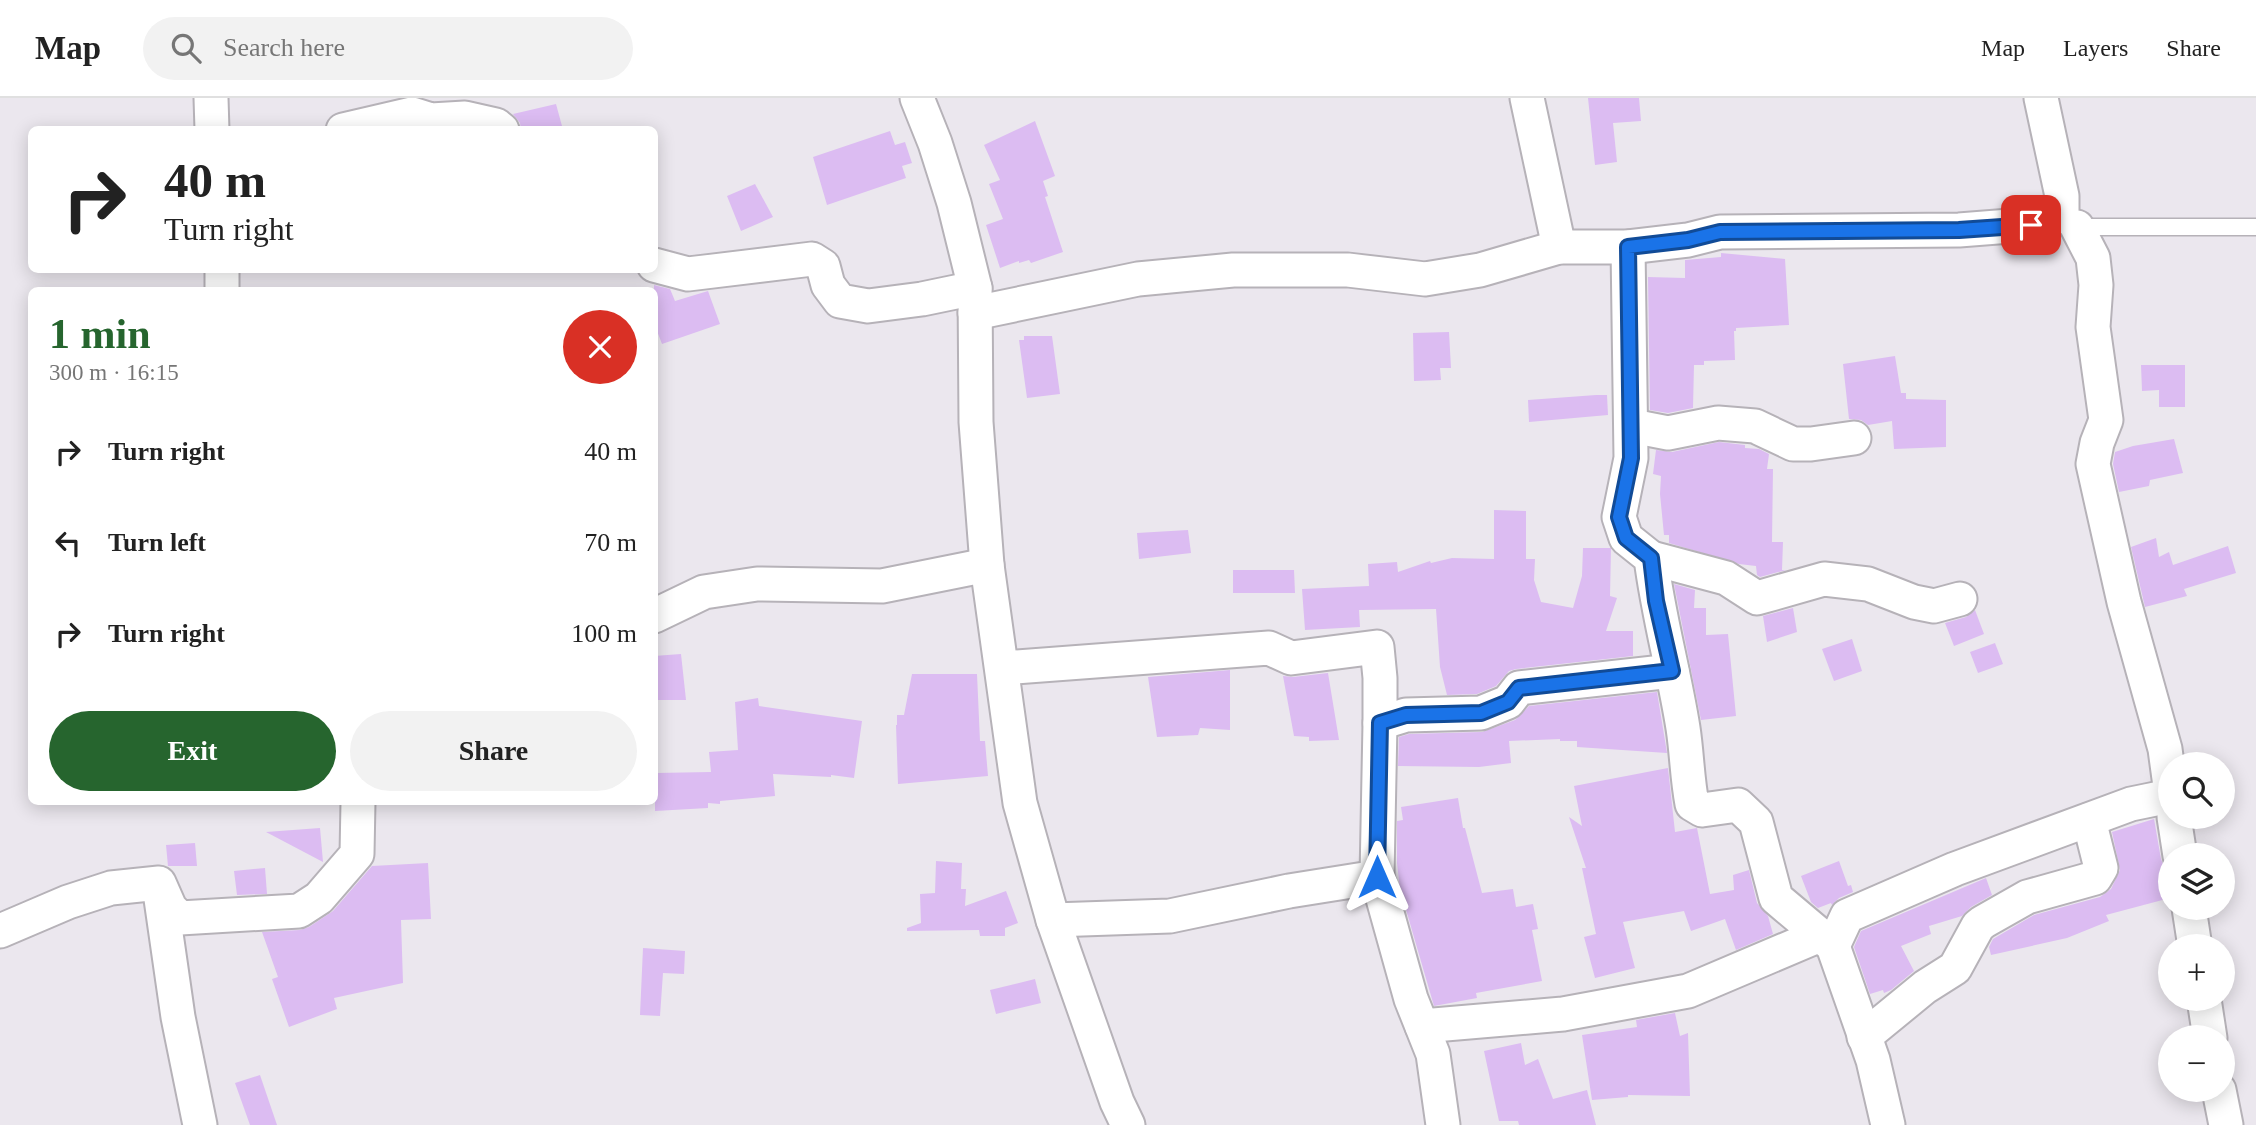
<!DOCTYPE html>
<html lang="en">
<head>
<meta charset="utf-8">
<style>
	:root { --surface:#fff; --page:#f2f2f2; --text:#222; --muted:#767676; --line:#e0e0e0; --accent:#26652e }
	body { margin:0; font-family:"Times New Roman",serif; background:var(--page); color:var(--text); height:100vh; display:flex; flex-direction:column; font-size:26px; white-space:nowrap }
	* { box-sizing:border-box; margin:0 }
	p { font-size:23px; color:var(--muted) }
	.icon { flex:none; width:38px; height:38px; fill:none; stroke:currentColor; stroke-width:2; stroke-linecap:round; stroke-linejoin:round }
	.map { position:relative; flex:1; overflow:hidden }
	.sheet { position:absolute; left:28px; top:189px; width:630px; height:518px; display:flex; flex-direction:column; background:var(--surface); border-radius:10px; box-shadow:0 4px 18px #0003 }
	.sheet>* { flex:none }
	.top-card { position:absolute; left:28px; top:28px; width:630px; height:147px; border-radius:10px; box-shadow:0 4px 18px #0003; background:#fff; color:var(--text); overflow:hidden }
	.buttons { position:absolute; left:2158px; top:654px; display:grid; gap:14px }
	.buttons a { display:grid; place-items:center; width:77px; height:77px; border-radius:50%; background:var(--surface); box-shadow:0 4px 18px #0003; font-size:35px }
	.pin { position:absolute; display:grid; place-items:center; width:60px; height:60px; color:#fff; margin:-30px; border-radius:14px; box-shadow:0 4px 10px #0006 }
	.me { position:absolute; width:77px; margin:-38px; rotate:0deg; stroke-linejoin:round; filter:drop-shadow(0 0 5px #0008) }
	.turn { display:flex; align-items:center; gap:24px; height:147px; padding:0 21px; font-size:32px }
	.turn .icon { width:91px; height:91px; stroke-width:2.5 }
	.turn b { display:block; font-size:49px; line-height:60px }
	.round { display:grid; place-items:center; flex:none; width:74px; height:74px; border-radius:37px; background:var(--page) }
	.overview { display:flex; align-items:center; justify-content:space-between; height:119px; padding:0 21px }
	h1 { font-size:42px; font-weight:600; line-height:52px; color:var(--accent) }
	.primary-button { display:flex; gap:14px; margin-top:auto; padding:14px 21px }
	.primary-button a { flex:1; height:80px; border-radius:42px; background:var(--accent); color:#fff; font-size:28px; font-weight:600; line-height:80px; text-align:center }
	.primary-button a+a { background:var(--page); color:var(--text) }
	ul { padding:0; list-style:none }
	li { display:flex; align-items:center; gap:21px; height:91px; padding:0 21px }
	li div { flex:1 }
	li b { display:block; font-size:26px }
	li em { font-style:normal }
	header { display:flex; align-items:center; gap:42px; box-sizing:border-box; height:98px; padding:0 35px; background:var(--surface); border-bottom:2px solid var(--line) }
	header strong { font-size:33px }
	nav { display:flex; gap:38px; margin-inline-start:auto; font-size:24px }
	.search { width:490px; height:63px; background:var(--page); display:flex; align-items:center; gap:18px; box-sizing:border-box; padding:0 24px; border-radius:38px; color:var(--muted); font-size:26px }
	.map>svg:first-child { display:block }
</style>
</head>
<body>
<header>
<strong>Map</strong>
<div class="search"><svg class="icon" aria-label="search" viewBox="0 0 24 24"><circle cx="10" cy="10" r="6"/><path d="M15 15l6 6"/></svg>Search here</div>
<nav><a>Map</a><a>Layers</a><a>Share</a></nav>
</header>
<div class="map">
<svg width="2256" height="1027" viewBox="0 0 2256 1027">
	<rect width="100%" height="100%" fill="#ebe7ee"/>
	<g fill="#dcbcf2">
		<path d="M1588,0h51l2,23 -28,2 4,39 -22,3z"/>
		<path d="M556,6l6,22 -15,4h-26l-1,-7 -7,-9z"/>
		<path d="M1035,23l20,55 -12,5 5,15 -3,1 18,55 -32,11 -2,-3 -10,3v-2l-19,7 -14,-43 17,-6 -14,-35 11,-4 -16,-35z"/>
		<path d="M890,33l5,14 10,-3 7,21 -10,3 4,12 -79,27 -14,-48z"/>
		<path d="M755,86l18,33 -32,14 -14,-35z"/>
		<path d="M1721,155l64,6 4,66 -53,3v3h-2l1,29 -31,1v4h-10l-1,43 -25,5 -18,-3 -2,-133 37,1v-18l36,-3z"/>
		<path d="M654,187l16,4 5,12 33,-10 12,33 -58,20 -8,-21z"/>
		<path d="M1449,234l2,36h-11l1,12 -27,1 -1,-48z"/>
		<path d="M1024,238h28l8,58 -33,4 -8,-58h5z"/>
		<path d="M1895,258l6,37h5v6l40,1v47l-52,2 -2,-28 -24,4 -7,-5 -12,-1 -6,-55z"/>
		<path d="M2141,267h44v42h-26v-17l-17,1z"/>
		<path d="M1596,297h11l1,20 -79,7 -1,-22z"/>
		<path d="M2174,341l9,34 -33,7 -1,6 -30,6 -6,-28 2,-12 18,-6z"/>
		<path d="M1719,344l26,3v3l14,1 10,5 -2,15h6l-1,73h11l-1,28h4l-26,7 -3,-2 -1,-9 -17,-2 -70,-21v-8h-5l-4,-41 1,-18 -8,-2 3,-24 16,2z"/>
		<path d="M1494,412l32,1v48h9l-1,21 7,22 32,6 9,-32 1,-28h28l-1,48 7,2 -11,33h27v25l-117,13 -7,2 -13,15 -19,8 -30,1 -7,-28 -4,-58 -77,1 1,17 -55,3 -3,-41 67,-3 -1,-22 29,-2 1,10 32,-11 1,2 21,-5 42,1z"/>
		<path d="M1188,432l3,23 -52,6 -2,-26z"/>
		<path d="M2156,440l3,19 10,-5 4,13 55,-19 8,27 -52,16 3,7 -42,11 -14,-60z"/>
		<path d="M1233,472h61l1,23h-62z"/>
		<path d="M1674,486l21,6 -1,18h12v27l22,-1 8,82 -35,4z"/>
		<path d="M1793,510l4,24 -30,10 -4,-26z"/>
		<path d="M1975,512l9,24 -30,12 -9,-23 21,-6z"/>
		<path d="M1852,541l10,32 -28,10 -12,-32z"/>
		<path d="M1995,545l8,21 -25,9 -8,-21z"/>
		<path d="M681,556l5,46h-32v-44z"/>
		<path d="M1230,572v60l-30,-2 -2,7 -41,2 -9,-60z"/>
		<path d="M1328,575l11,67 -30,1v-4l-15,-1 -11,-60 10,1z"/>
		<path d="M912,576h65l3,67h5l3,35 -90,8 -2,-59h1v-10h7z"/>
		<path d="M1657,594l10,61 -90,-6v-6h-17v-2l-51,2 2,22 -32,4 -81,-1 1,-29 10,-3 73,-2 33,-12 14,-14z"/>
		<path d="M758,600l1,8 103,15 -8,57 -23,-3v2l-58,-3 2,22 -55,5v3l-12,-1v5l-53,3v-38l56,-1 -2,-20 29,-2 -3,-48z"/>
		<path d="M1668,670l7,64 22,-4 13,66 24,-4 -1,-15 16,-5 8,33 11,13 5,18 -37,16 -11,-31 -34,12 -7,-20 -61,11 12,46 -40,10 -11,-41 12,-3 -14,-66h4l-17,-51 13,9 -8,-40z"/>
		<path d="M1458,700l5,30h2l17,65 31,-4 3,18 17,-3 5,25 -6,1 10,51 -66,12 1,5 -43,8 -34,-117 -3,-26v-42l6,-1 -2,-13z"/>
		<path d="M2154,721l7,40 9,22v17l-64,17 3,6 -42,17 -76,17 -2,-8 4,-8 41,-24 66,-18 11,-8 9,-19 -8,-38z"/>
		<path d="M320,730l3,34 -57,-30z"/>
		<path d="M195,745l2,23h-29l-2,-21z"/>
		<path d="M936,763l26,2 -1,26h5l-1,17 41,-15 12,32 -13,5v8h-25l-1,-6 -72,1v-3l14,-5 -1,-29 15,-1z"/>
		<path d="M1839,763l9,25 3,-1 2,7 -14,6 -7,7 -1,-2 -13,5 -7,-6 -10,-26z"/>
		<path d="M428,765l3,56 -30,1 2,63 -69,15 3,11 -48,18 -17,-48 6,-2 -16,-45 38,-2 9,-3 24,-16 39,-45z"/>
		<path d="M265,770l2,26 -30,1 -3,-24z"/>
		<path d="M1986,780l6,17 -21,12 -9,9 -33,10 2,8 -30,12 13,25 -23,19 -7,3 -1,-3 -13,4 -16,-47 7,-16z"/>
		<path d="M643,850l42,3 -1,23 -21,-1 -3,43 -20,-1z"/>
		<path d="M1035,881l6,24 -45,11 -6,-24z"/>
		<path d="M1675,915l5,23 8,-3 2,63 -62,-1v2l-36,3 -10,-65 55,-8 -1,-7z"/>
		<path d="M1521,945l4,22 13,-6 15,40 34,-9 9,35h-77l-1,-4h-19l-15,-70z"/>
		<path d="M260,977l17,50h-27l-15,-42z"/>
	</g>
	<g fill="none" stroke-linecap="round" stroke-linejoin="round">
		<defs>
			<path id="lane" d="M2075,129h181"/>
			<g id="street">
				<path d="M211,0l1,32"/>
				<path d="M917,0l18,45 19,60 21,85 1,134 11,143 33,238 33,117 64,182 11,23"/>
				<path d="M1527,0l32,149"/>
				<path d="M343,32l69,-16 19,6 34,-2 31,7 6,5"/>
				<path d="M2077,129l16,31 3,27 -3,42 13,93 -9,23 -4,21 31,138 41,147 5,37"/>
				<path d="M1628,149l3,211 -12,59 7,21 25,20c7,57 23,113 32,170 4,26 4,50 9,76l10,6 36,-5 18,17 20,76 57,48 40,114 15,65"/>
				<path d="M654,167l34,9 124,-15 11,7 5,19 12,16 28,5 54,-7 53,-11"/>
				<path d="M222,172v20"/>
				<path d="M975,215l163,-34 95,-9h115l77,9 55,-9 79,-23h69l60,-7 32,-8 239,-2 89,-7 14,-12v-15l-21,-98"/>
				<path d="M1632,328l36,7 50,-10 37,3 38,18h18l43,-6"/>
				<path d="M1651,460l75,20 31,20 67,-19 44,5 46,18 20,4 26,-7"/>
				<path d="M654,518l50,-24 53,-8 125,2 105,-21"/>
				<path d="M1003,570l266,-20 22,10 86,-11 3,31v45"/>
				<path d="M2174,719l6,39"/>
				<path d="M160,794l18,125 22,108"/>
				<path d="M2189,810l6,39"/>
				<path d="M1053,822l117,-4 119,-25 88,-14"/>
				<path d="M0,833l68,-29 43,-14 48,-5 11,25 10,10 119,-7 20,-13 38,-44 1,-52"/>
				<path d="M1833,848l14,-30 108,-47 176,-65 39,-8"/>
				<path d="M2204,901l6,39"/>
				<path d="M1422,928l141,-12 125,-23 132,-56"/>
				<path d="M1864,939l61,-50 30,-19 23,-42 5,-4 44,-25 68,-19 6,-10 -12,-48"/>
				<path d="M2219,992l7,35"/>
				<path d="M1443,1027l-10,-71 -22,-55 -34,-122 3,-154 26,-8 75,-2 27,-11 11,-14 153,-17"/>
			</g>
		</defs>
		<use href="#lane" stroke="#b6b2b8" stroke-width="19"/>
		<use href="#street" stroke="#b6b2b8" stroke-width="37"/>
		<use href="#lane" stroke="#fff" stroke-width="16"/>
		<use href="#street" stroke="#fff" stroke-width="33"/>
	</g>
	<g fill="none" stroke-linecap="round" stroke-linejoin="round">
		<defs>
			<path id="route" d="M1377,779l3,-154 26,-8 75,-2 27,-11 11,-14 153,-17 -16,-70 -5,-43 -25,-20 -7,-21 12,-59 -3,-211 60,-7 32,-8 239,-2 72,-5"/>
		</defs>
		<use href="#route" stroke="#114b97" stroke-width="18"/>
		<use href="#route" stroke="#1a73e8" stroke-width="12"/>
	</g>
</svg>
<div class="buttons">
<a><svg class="icon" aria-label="search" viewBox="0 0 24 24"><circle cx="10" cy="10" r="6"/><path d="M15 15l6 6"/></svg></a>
<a><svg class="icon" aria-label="layers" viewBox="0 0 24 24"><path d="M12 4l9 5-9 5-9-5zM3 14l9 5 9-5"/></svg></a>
<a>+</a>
<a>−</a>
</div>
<div class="pin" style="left:2031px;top:127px;background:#d93025"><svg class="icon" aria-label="arrive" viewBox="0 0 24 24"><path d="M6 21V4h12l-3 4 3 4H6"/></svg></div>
<svg class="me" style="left:1377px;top:779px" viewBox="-20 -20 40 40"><path d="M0-17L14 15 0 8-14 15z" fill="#1a73e8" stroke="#fff" stroke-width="4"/></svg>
<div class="top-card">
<div class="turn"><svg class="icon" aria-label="right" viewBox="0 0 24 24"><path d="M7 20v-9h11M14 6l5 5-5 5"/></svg><div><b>40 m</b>Turn right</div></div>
</div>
<section class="sheet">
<div class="overview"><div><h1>1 min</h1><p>300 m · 16:15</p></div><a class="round" style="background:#d93025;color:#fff"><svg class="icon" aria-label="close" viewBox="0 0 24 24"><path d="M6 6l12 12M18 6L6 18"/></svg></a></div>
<ul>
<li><svg class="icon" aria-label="right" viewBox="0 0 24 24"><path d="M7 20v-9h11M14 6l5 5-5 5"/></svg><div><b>Turn right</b></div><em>40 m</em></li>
<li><svg class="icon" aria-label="left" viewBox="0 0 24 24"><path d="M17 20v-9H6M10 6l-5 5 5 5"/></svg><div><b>Turn left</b></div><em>70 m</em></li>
<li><svg class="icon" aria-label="right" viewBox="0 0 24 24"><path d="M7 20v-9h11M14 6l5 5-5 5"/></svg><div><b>Turn right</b></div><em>100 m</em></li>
</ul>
<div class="primary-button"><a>Exit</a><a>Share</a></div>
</section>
</div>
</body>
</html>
